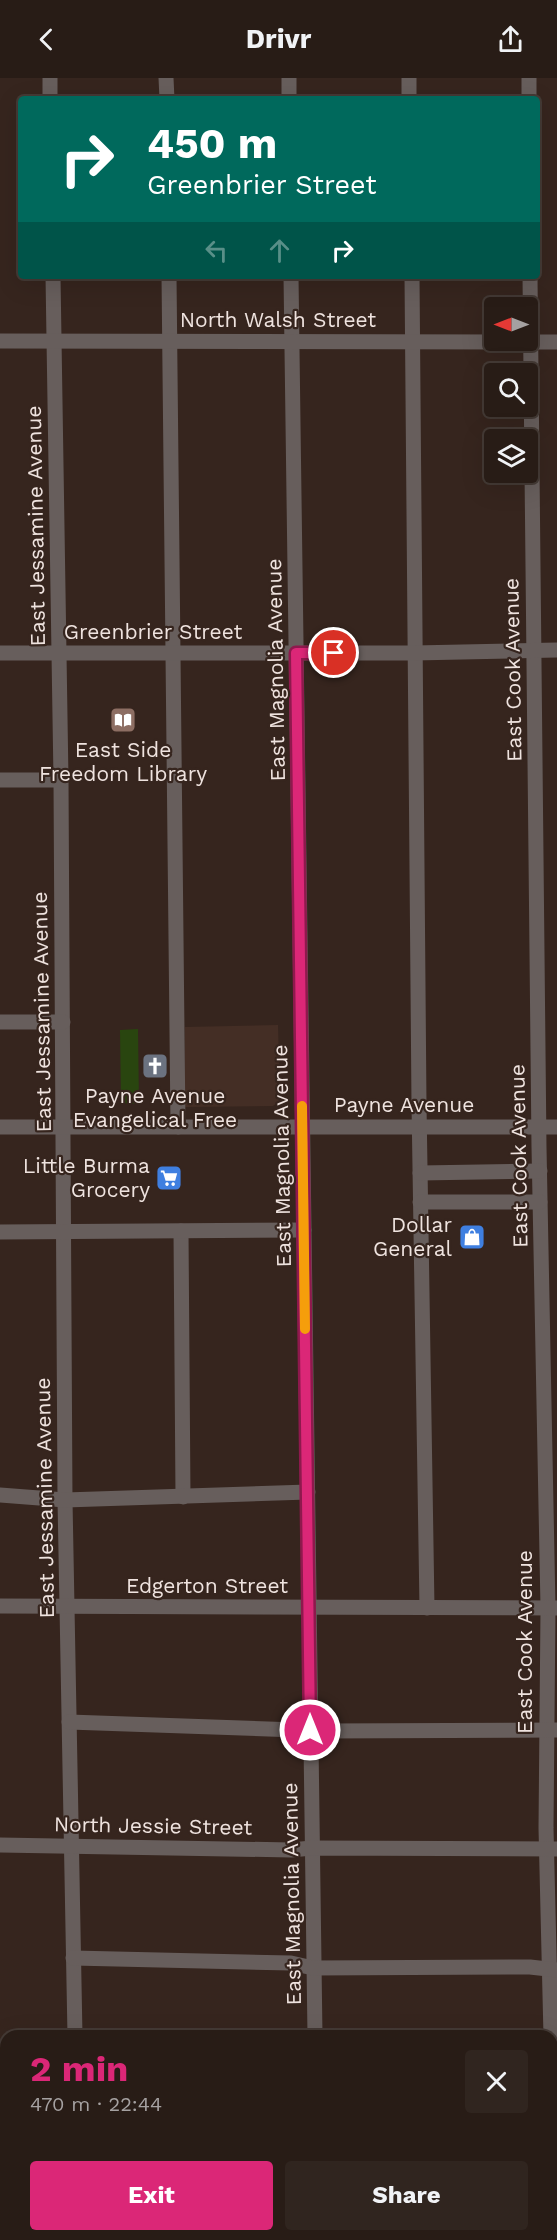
<!DOCTYPE html>
<html lang="en">
<head>
<meta charset="utf-8">
<style>
	:root { --surface:#281c16; --page:#30251f; --text:#f1f3f6; --muted:#a5a1a1; --line:#443a35; --accent:#db2777 }
	body { margin:0; font-family:"Work Sans",sans-serif; background:var(--page); color:var(--text); height:100vh; display:flex; flex-direction:column; font-size:22px; white-space:nowrap }
	* { box-sizing:border-box; margin:0 }
	p { font-size:20px; color:var(--muted) }
	.icon { flex:none; width:33px; height:33px; fill:none; stroke:currentColor; stroke-width:2; stroke-linecap:round; stroke-linejoin:round }
	.map { position:relative; flex:1; overflow:hidden }
	.sheet { position:absolute; left:0px; top:1952px; width:558px; height:212px; display:flex; flex-direction:column; background:var(--surface); border-radius:18px 18px 0 0; box-shadow:0 6px 24px #0002,0 0 0 2px var(--line) }
	.sheet>* { flex:none }
	.top-card { position:absolute; left:18px; top:18px; width:522px; height:183px; border-radius:6px; box-shadow:0 6px 24px #0002,0 0 0 2px var(--line); background:#00695c; color:#fff; overflow:hidden }
	.needle { width:39px; rotate:270deg }
	.controls { position:absolute; left:484px; top:219px; display:grid; gap:12px }
	.controls a { display:grid; place-items:center; width:54px; height:54px; border-radius:6px; background:var(--surface); box-shadow:0 6px 24px #0002,0 0 0 2px var(--line); font-size:30px }
	.pin { position:absolute; display:grid; place-items:center; width:51px; height:51px; color:#fff; margin:-26px; border:3px solid #fff; border-radius:50%; box-shadow:0 2px 6px #0007 }
	.me { position:absolute; width:66px; margin:-33px; rotate:0deg; stroke-linejoin:round; filter:drop-shadow(0 0 4px #0008) }
	.turn { display:flex; align-items:center; gap:21px; height:126px; padding:0 30px; font-size:27px }
	.turn .icon { width:78px; height:78px; stroke-width:2.5 }
	.turn b { display:block; font-size:42px; line-height:51px }
	.lanes { display:flex; align-items:center; height:57px; padding:0 30px; background:#0003; justify-content:center; gap:30px; direction:ltr }
	.lanes .off { opacity:.35 }
	.round { display:grid; place-items:center; flex:none; width:63px; height:63px; border-radius:6px; background:var(--page) }
	.headline { display:flex; align-items:center; justify-content:space-between; height:102px; padding:0 30px }
	h1 { font-size:36px; font-weight:700; line-height:45px; color:var(--accent) }
	.cta { display:flex; gap:12px; margin-top:auto; padding:12px 30px }
	.cta a { flex:1; height:69px; border-radius:6px; background:var(--accent); color:#fff; font-size:24px; font-weight:700; line-height:69px; text-align:center }
	.cta a+a { background:var(--page); color:var(--text) }
	header { display:flex; justify-content:space-between; align-items:center; height:78px; padding:0 30px; background:var(--surface); font-size:27px; font-weight:700 }
	.map>svg:first-child { display:block }
</style>
</head>
<body>
<header><svg class="icon" aria-label="back" viewBox="0 0 24 24"><path d="M15 5l-7 7 7 7"/></svg>Drivr<svg class="icon" aria-label="share" viewBox="0 0 24 24"><path d="M12 15V3M7 8l5-5 5 5M5 13v7h14v-7"/></svg></header>
<div class="map">
<svg width="557" height="2162" viewBox="0 0 557 2162">
	<rect width="100%" height="100%" fill="#36251e"/>
	<path fill="#442e25" d="M278,947l2,75 -7,6 -88,1v-80z"/>
	<path fill="#29450f" d="M138,951l1,75 -18,-1 -1,-73z"/>
	<g fill="none" stroke-linecap="round" stroke-linejoin="round">
		<g stroke="#675e5c" stroke-width="15">
			<path d="M50,0v21"/>
			<path d="M166,0l1,21"/>
			<path d="M289,0v21"/>
			<path d="M409,0v21"/>
			<path d="M529,0v21"/>
			<path d="M53,198l8,504 4,720 10,536"/>
			<path d="M169,198l9,851"/>
			<path d="M291,198l24,1760"/>
			<path d="M412,198l7,829 8,503"/>
			<path d="M530,198l9,871 9,461 -2,220 5,208"/>
			<path d="M0,263l557,1"/>
			<path d="M0,575h414l143,-3"/>
			<path d="M0,702h61"/>
			<path d="M0,944h63"/>
			<path d="M0,1049h557"/>
			<path d="M420,1095l120,-2"/>
			<path d="M420,1124h120"/>
			<path d="M181,1153l2,266"/>
			<path d="M0,1154l304,-2"/>
			<path d="M0,1417l65,5 243,-8"/>
			<path d="M0,1528l557,2"/>
			<path d="M69,1644l256,9 232,-1"/>
			<path d="M0,1767l291,5 21,-2 245,1"/>
			<path d="M73,1880l218,5 22,5 217,-1 27,3"/>
			<path d="M0,2009h6"/>
			<path d="M552,2011h5"/>
			<path d="M552,2045l2,117"/>
			<path d="M77,2157v5"/>
			<path d="M318,2157v5"/>
		</g>
	</g>
	<g fill="none" stroke-linecap="round" stroke-linejoin="round">
		<defs>
			<path id="route" d="M310,1652l-14,-1077h38"/>
		</defs>
		<use href="#route" stroke="#8e194d" stroke-width="15"/>
		<use href="#route" stroke="#db2777" stroke-width="10"/>
		<path stroke="#f59e0b" stroke-width="10" d="M302,1028l3,223"/>
	</g>
	<defs>
		<symbol id="library-square" viewBox="-11 -11 22 22"><rect x="-9" y="-9" width="18" height="18" rx="4" fill="#8d6e63" stroke="#36251e"/><path d="M-6-4Q-3-5.5-.7-3.5V5Q-3 3-6 4ZM6-4Q3-5.5 .7-3.5V5Q3 3 6 4Z" fill="#fff"/></symbol>
		<symbol id="church-square" viewBox="-11 -11 22 22"><rect x="-9" y="-9" width="18" height="18" rx="4" fill="#6b7280" stroke="#36251e"/><path d="M-1.2-6h2.4v3.5h3.3v2.4h-3.3V6h-2.4V-.1h-3.3v-2.4h3.3Z" fill="#fff"/></symbol>
		<symbol id="supermarket-square" viewBox="-11 -11 22 22"><rect x="-9" y="-9" width="18" height="18" rx="4" fill="#3f7fe0" stroke="#36251e"/><path d="M-6-5.5h2.5l.6 2H6L4.5 2H-2.5L-4.4-4H-6ZM-1.5 3.2a1.3 1.3 0 1 0 .1 0ZM3 3.2a1.3 1.3 0 1 0 .1 0Z" fill="#fff"/></symbol>
		<symbol id="shop-square" viewBox="-11 -11 22 22"><rect x="-9" y="-9" width="18" height="18" rx="4" fill="#3f7fe0" stroke="#36251e"/><path d="M-5-2.5h2.3a2.7 3.5 0 0 1 5.4 0H5L5.5 6h-11ZM-1.5-2.5h3a1.5 2.3 0 0 0-3 0Z" fill="#fff"/></symbol>
	</defs>
	<g fill-rule="evenodd">
		<use href="#library-square" x="108" y="627" width="30" height="30"/>
		<use href="#church-square" x="140" y="973" width="30" height="30"/>
		<use href="#supermarket-square" x="154" y="1085" width="30" height="30"/>
		<use href="#shop-square" x="457" y="1144" width="30" height="30"/>
	</g>
	<g text-anchor="middle" stroke-width="4.5" stroke-linejoin="round" paint-order="stroke">
		<g font-size="21" fill="#efe3df" stroke="#36251e">
			<text x="278" y="249">North Walsh Street</text>
			<text transform="translate(36 448) rotate(-91)" y="7">East Jessamine Avenue</text>
			<text x="153" y="561">Greenbrier Street</text>
			<text transform="translate(276 592) rotate(-91)" y="7">East Magnolia Avenue</text>
			<text transform="translate(513 592) rotate(-91)" y="7">East Cook Avenue</text>
			<text transform="translate(42 934) rotate(-91)" y="7">East Jessamine Avenue</text>
			<text x="404" y="1034">Payne Avenue</text>
			<text transform="translate(282 1078) rotate(-91)" y="7">East Magnolia Avenue</text>
			<text transform="translate(519 1078) rotate(-91)" y="7">East Cook Avenue</text>
			<text transform="translate(45 1420) rotate(-91)" y="7">East Jessamine Avenue</text>
			<text x="207" y="1515">Edgerton Street</text>
			<text transform="translate(525 1564) rotate(-90)" y="7">East Cook Avenue</text>
			<text transform="translate(153 1748) rotate(1)" y="7">North Jessie Street</text>
			<text transform="translate(292 1816) rotate(-91)" y="7">East Magnolia Avenue</text>
		</g>
		<g font-size="21" fill="#efe3df" stroke="#36251e">
			<text x="123" y="679">East Side<tspan x="123" dy="24">Freedom Library</tspan></text>
			<text x="155" y="1025">Payne Avenue<tspan x="155" dy="24">Evangelical Free</tspan></text>
			<text x="150" y="1095" text-anchor="end">Little Burma<tspan x="150" dy="24">Grocery</tspan></text>
			<text x="452" y="1154" text-anchor="end">Dollar<tspan x="452" dy="24">General</tspan></text>
		</g>
	</g>
</svg>
<div class="controls">
<a><svg class="needle" viewBox="-14 -14 28 28"><path d="M0-13l5 13h-10z" fill="#e53935"/><path d="M0 13l5-13h-10z" fill="#a5a1a1"/></svg></a>
<a><svg class="icon" aria-label="search" viewBox="0 0 24 24"><circle cx="10" cy="10" r="6"/><path d="M15 15l6 6"/></svg></a>
<a><svg class="icon" aria-label="layers" viewBox="0 0 24 24"><path d="M12 4l9 5-9 5-9-5zM3 14l9 5 9-5"/></svg></a>
</div>
<div class="pin" style="left:334px;top:575px;background:#d93025"><svg class="icon" aria-label="arrive" viewBox="0 0 24 24"><path d="M6 21V4h12l-3 4 3 4H6"/></svg></div>
<svg class="me" style="left:310px;top:1652px" viewBox="-20 -20 40 40"><circle r="17" fill="#db2777" stroke="#fff" stroke-width="3"/><path d="M0-11L8 9 0 5-8 9z" fill="#fff"/></svg>
<div class="top-card">
<div class="turn"><svg class="icon" aria-label="right" viewBox="0 0 24 24"><path d="M7 20v-9h11M14 6l5 5-5 5"/></svg><div><b>450 m</b>Greenbrier Street</div></div>
<div class="lanes"><svg class="icon off" aria-label="left" viewBox="0 0 24 24"><path d="M17 20v-9H6M10 6l-5 5 5 5"/></svg><svg class="icon off" aria-label="ahead" viewBox="0 0 24 24"><path d="M12 20V5M6 11l6-6 6 6"/></svg><svg class="icon" aria-label="right" viewBox="0 0 24 24"><path d="M7 20v-9h11M14 6l5 5-5 5"/></svg></div>
</div>
<section class="sheet">
<div class="headline"><div><h1>2 min</h1><p>470 m · 22:44</p></div><a class="round"><svg class="icon" aria-label="close" viewBox="0 0 24 24"><path d="M6 6l12 12M18 6L6 18"/></svg></a></div>
<div class="cta"><a>Exit</a><a>Share</a></div>
</section>
</div>
</body>
</html>
